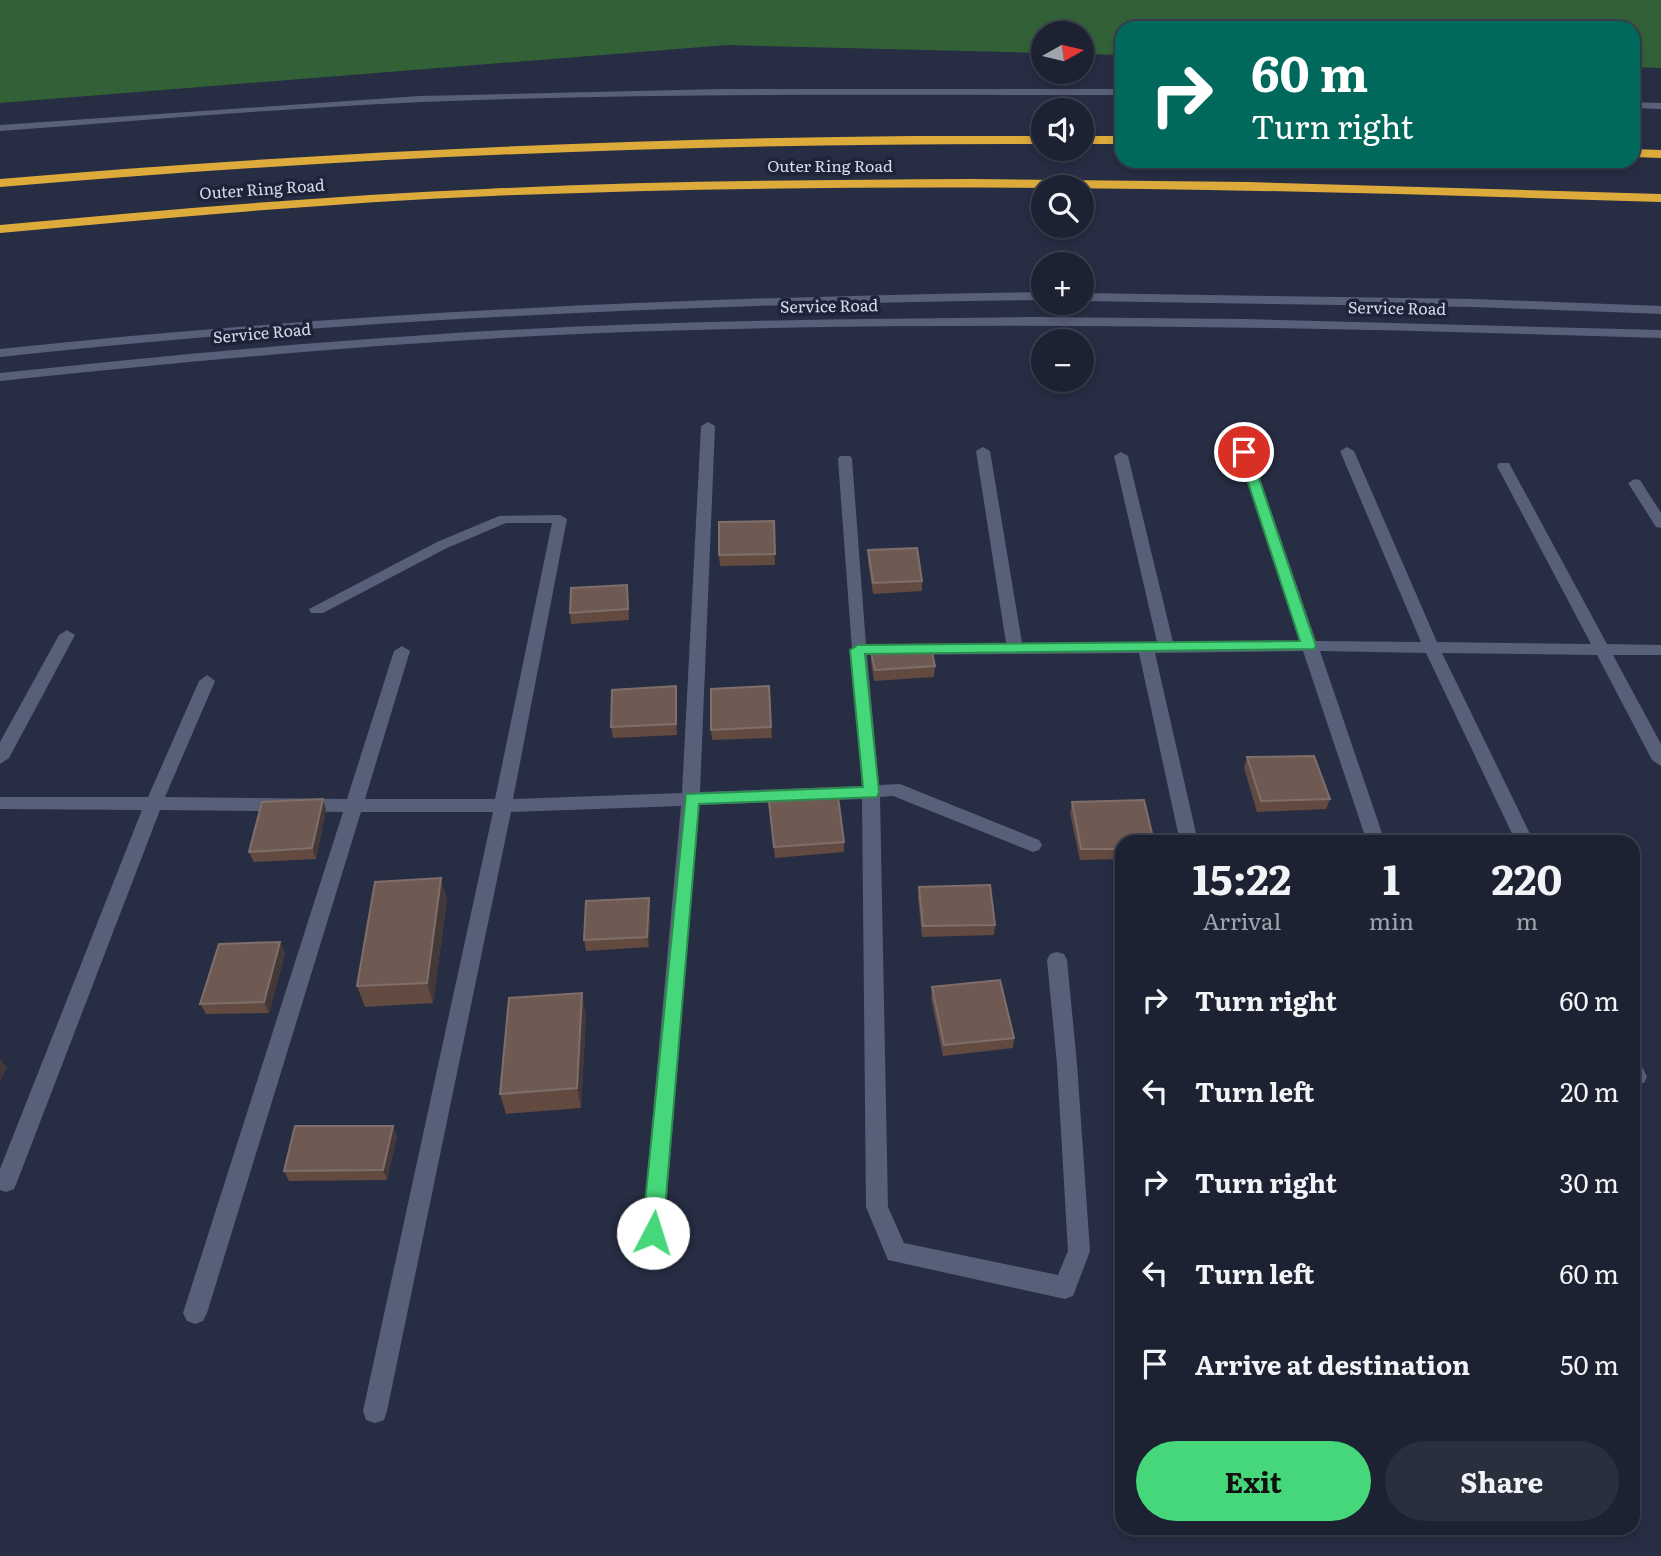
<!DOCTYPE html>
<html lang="en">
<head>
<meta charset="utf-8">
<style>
	:root { --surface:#1d2232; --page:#2a2f3e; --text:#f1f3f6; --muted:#a0a4ac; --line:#3b3f4d; --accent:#45d77a }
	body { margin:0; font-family:Literata,serif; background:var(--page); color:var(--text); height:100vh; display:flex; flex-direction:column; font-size:26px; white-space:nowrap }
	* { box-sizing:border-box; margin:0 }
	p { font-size:23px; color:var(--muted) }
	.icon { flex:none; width:38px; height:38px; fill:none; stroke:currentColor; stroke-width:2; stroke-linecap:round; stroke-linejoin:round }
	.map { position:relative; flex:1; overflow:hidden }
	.side { position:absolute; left:1115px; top:835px; width:525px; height:700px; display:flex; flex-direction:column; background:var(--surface); border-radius:21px; box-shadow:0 4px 10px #0003,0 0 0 2px var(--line) }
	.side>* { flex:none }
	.banner { position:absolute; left:1115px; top:21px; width:525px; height:147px; border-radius:21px; box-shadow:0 4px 10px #0003,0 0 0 2px var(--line); background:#00695c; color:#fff; overflow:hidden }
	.needle { width:46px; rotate:82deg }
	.buttons { position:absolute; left:1031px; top:21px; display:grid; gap:14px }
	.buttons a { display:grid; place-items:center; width:63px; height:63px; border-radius:50%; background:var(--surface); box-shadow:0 4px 10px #0003,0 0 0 2px var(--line); font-size:35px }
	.pin { position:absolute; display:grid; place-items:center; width:60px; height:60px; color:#fff; margin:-30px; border:4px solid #fff; border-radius:50%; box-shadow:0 2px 7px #0007 }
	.me { position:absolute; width:77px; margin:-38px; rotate:5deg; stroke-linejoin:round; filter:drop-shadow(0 0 5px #0008) }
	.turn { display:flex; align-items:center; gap:24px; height:147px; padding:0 21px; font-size:32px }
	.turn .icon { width:91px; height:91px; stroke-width:2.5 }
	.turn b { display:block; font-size:49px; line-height:60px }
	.eta { display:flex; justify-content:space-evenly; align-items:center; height:119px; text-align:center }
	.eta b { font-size:42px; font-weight:700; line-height:49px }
	.cta { display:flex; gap:14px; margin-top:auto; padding:14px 21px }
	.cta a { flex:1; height:80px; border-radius:42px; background:var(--accent); color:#111; font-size:28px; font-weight:700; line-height:80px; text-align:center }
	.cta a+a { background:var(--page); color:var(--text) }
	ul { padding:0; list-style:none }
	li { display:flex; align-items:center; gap:21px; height:91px; padding:0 21px }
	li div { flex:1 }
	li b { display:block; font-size:26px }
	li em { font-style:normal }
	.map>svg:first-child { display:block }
</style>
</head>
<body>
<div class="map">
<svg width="1661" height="1556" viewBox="0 0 1661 1556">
	<rect width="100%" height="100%" fill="#272d43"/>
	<path fill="#326137" d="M0,0h1661v68l-28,-1v-39h-511v27l-40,-1v-21h-39v20l-316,-8 -727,58z"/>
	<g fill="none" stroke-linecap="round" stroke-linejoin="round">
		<g fill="#585f78" fill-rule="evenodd">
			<path d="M708,422l7,4 -15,366 162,-6 -24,-327 2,-3h10l2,3 14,186 140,-2 -30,-192 7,-4 7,4 32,192 135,-1 -43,-186 7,-4 7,4 45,186 127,-1 -63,-189 7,-4 7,4 65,189 105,1 -81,-191 7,-4 7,4 83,191 154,2 -94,-178 2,-3h10l98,181 54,1v10h-48l48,89v22l-9,-6 -55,-105 -155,-2 92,189h-18l-90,-189 -106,-2 65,191h-18l-64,-191 -148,2 43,189h-18l-41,-189 -272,2 12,130 21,-1 139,56 3,5 -3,5 -6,2 -140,-56 -13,1 8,410 16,36 154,32 10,-24 -11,-187 -10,-104 3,-6 7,-2 7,2 3,6 10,104 13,187 -17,45 -8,3 -177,-39 -22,-53 -4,-408 -163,6 -35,428 -3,7 -8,4 -8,-4 -3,-7 39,-427 -170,6 -124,599 -3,9 -9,3 -9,-3 -3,-9 130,-599h-132l-154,501 -4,8 -8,3 -8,-3 -4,-8 160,-501 -183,-2 -143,372 -3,7 -8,3 -6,-2v-21l142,-359 -142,-1v-12h148l51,-116 8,-6 8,6 -50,116 182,2 47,-148 8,-5 8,5 -45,148h130l57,-276h-46l-59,25 -124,65h-12l-2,-4 128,-67 62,-26 61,-1 7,4 -54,280 169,-6 19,-367z"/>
			<path d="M1635,479l5,1 21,33v15l-5,-1 -28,-44z"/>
			<path d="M67,630l8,5 -66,123 -9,6v-22l59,-107z"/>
			<path d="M1633,1059l7,3 7,15 -3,6 -11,1z"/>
		</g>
		<g fill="#585f78" fill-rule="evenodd">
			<path d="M720,89h402v6c-215,0 -429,-2 -643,5 -160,5 -320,19 -479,31v-6l419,-29z"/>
			<path d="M1633,102l28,1v6l-28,-1z"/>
			<path d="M1043,292v8c-349,4 -696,19 -1043,57v-8c347,-37 694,-52 1043,-57z"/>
			<path d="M1082,293l392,6 187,7v8l-187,-7 -392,-6z"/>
			<path d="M1037,317l208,2 416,11v8c-345,-11 -691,-18 -1036,-6 -209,8 -417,27 -625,49v-8c137,-14 274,-28 412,-37 208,-15 417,-17 625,-19z"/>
		</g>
		<g fill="#ddab3c" fill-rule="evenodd">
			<path d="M912,136h131v8c-349,-1 -696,13 -1043,43v-8c304,-26 607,-40 912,-43z"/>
			<rect x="1082" y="136" width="40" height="8"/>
			<path d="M1633,149l28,1v8l-28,-1z"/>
			<path d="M972,179l276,3 413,12v8c-391,-13 -778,-22 -1169,-6 -164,7 -328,22 -492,37v-8c162,-15 323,-29 485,-36 162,-8 325,-9 487,-10z"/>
		</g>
	</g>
	<g fill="#624a40">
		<path d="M774,521l1,44 -55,1 -1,-11z"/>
		<path d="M868,550l54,31v10l-49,3 -5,-33z"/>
		<path d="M628,595l1,25 -58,4 -1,-11z"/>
		<path d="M871,652l64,14 -1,11 -60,4 -3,-19z"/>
		<path d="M676,686l1,11v38l-64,3 -2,-11z"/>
		<path d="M769,686l3,52 -60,2 -1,-10z"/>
		<path d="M1247,757l83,42 -4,10 -69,3 -13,-44z"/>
		<path d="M769,802l75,40v10l-69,6z"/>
		<path d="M1072,802l50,40v17l-42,1 -10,-47z"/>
		<path d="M326,810l-10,49 -62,3 -5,-10z"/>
		<path d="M919,887l76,38 -1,10 -72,2 -4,-40z"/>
		<path d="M649,898l1,11 -1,38 -63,4 -2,-11z"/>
		<path d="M447,899l-14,104 -68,4 -8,-21z"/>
		<path d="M280,942l5,11 -16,60 -63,1 -6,-10z"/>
		<path d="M932,987l82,51 -1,10 -70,8 -12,-58z"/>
		<path d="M586,1014l-5,94 -75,6 -6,-20z"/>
		<path d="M397,1136l-10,44 -98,1 -5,-10z"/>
		<path d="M1118,1182h4v50l-7,-40z"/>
	</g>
	<g fill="#453839">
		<path d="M676,686l1,11v38l-1,-11z"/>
		<path d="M323,799l3,11 -10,49 -4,-11z"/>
		<path d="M441,878l6,21 -14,104 -6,-20z"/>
		<path d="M649,898l1,11 -1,38 -2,-10z"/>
		<path d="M280,942l5,11 -16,60 -5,-11z"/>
		<path d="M582,993l4,21 -5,94 -4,-20z"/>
		<path d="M0,1059l7,9 -7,13z"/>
		<path d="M393,1126l4,10 -10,44 -4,-10z"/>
	</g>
	<g fill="#6e5a52" stroke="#7f6e6a" stroke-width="2">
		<path d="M774,521l1,33 -56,1v-33z"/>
		<path d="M917,548l5,33 -49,2 -5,-33z"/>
		<path d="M627,585l1,24 -58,4 1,-25z"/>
		<path d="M931,648l4,18 -60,4 -4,-18z"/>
		<path d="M676,686v38l-65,3 1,-37z"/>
		<path d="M769,686l2,41 -60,3v-41z"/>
		<path d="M1314,756l16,43 -69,2 -14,-44z"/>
		<path d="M838,797l6,45 -70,5 -5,-45z"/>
		<path d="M323,799l-11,49 -63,4 13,-50z"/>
		<path d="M1144,800l10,42h-32v7h-41l-9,-47z"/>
		<path d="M441,878l-14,105 -70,3 18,-104z"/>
		<path d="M990,885l5,40 -72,1 -4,-39z"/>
		<path d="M649,898l-2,39 -63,3 2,-39z"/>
		<path d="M280,942l-16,60 -64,2 19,-60z"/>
		<path d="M1000,980l14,58 -70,7 -12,-58z"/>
		<path d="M582,993l-5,95 -77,6 9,-96z"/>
		<path d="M295,1126h98l-10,44 -99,1z"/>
		<path d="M1118,1182h4v25z"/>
	</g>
	<path fill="#45d77a" stroke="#2d8c4f" stroke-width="2" d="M1244,449l6,3 66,194 -2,3 -449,5 14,138 -2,5 -178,7 -36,429 -3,7 -7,3 -8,-3 -3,-7 44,-439 177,-7 -13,-137 8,-5 442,-4 -62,-189z"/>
	<g text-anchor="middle" stroke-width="7" stroke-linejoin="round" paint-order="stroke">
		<g font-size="16" fill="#d7dbea" stroke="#1d2339">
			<text x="830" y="172">Outer Ring Road</text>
			<text transform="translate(262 189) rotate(-4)" y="6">Outer Ring Road</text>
			<text transform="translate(829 306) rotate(-1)" y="6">Service Road</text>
			<text transform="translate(1397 308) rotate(1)" y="6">Service Road</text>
			<text transform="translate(262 333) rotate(-5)" y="6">Service Road</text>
		</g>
	</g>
</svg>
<div class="buttons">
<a><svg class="needle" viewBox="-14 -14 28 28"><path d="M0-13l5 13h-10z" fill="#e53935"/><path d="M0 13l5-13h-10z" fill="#a0a4ac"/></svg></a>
<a><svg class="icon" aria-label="sound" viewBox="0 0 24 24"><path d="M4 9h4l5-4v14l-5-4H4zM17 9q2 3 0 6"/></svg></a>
<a><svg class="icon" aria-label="search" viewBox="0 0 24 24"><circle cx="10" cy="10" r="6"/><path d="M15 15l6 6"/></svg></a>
<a>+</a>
<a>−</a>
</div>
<div class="pin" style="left:1244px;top:452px;background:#d93025"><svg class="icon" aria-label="arrive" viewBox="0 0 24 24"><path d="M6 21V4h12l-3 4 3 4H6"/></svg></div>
<svg class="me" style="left:653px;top:1233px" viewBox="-20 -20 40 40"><circle r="19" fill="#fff"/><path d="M0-13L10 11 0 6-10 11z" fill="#45d77a"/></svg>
<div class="banner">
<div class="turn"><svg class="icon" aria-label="right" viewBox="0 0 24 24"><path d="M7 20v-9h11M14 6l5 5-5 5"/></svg><div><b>60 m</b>Turn right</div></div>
</div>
<section class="side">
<div class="eta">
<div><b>15:22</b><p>Arrival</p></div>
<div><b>1</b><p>min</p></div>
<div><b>220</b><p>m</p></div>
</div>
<ul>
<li><svg class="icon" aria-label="right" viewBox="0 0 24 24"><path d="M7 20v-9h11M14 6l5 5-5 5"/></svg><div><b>Turn right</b></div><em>60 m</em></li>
<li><svg class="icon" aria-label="left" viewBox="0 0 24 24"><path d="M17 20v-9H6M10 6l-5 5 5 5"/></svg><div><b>Turn left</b></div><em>20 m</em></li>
<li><svg class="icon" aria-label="right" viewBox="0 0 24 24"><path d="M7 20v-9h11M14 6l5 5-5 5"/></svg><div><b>Turn right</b></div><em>30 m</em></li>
<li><svg class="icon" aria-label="left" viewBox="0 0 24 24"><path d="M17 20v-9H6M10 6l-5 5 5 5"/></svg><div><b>Turn left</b></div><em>60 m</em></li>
<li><svg class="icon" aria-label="arrive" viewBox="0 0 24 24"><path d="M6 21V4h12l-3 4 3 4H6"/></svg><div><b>Arrive at destination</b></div><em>50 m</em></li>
</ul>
<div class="cta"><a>Exit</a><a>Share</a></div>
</section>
</div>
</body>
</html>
